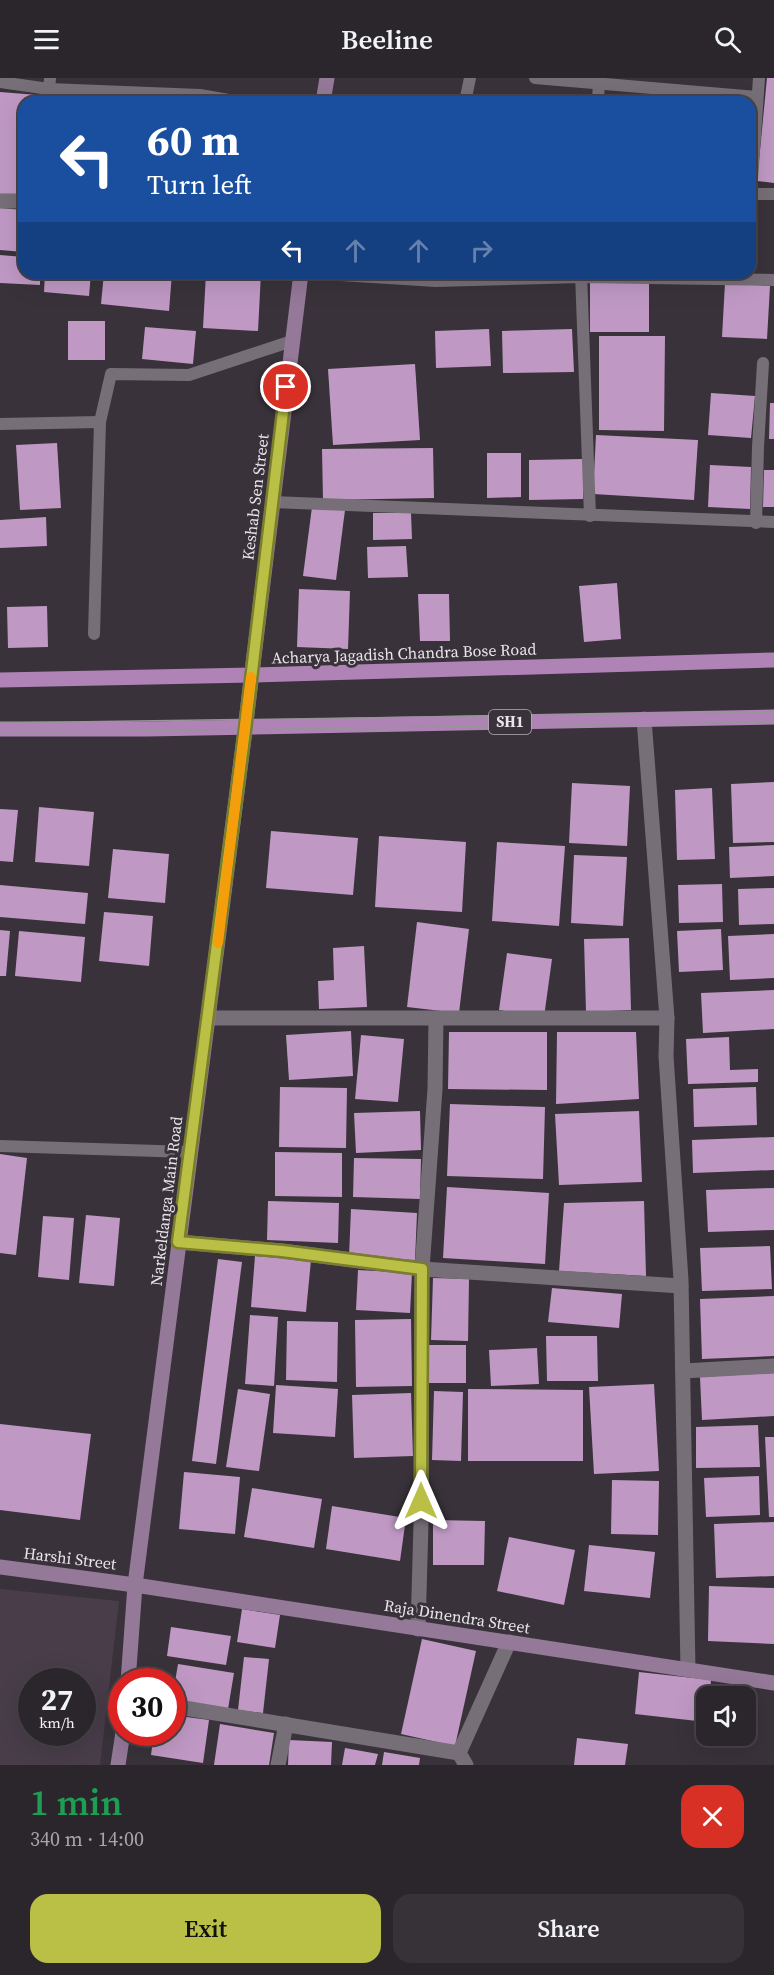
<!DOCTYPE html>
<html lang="en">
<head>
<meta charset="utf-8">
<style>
	:root { --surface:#2b262c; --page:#373238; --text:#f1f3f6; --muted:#a6a5a9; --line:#474348; --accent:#bac045 }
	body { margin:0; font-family:"Source Serif 4",serif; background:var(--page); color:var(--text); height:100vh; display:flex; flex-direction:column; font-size:22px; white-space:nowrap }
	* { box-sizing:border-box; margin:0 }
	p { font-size:20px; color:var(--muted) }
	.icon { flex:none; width:33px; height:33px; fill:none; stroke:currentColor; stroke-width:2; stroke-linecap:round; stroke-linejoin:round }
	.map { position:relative; height:1687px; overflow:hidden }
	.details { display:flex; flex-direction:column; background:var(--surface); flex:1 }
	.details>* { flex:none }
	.banner { position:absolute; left:18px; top:18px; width:738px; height:183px; border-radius:18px; box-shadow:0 6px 24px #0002,0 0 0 2px var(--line); background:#1a4fa0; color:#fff; overflow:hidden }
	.controls { position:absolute; left:696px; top:1608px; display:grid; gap:12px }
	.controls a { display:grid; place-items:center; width:60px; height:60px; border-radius:12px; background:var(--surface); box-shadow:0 6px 24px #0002,0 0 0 2px var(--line); font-size:30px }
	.speed { position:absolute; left:18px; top:1590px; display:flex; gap:12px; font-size:30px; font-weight:700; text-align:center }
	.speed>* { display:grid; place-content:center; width:78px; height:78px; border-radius:50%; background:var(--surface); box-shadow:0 6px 24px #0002,0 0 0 2px var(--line); line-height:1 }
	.speed small { font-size:15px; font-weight:400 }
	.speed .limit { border:9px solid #d22; background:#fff; color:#111 }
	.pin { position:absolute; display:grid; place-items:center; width:51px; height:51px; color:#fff; margin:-26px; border:3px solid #fff; border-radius:50%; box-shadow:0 2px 6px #0007 }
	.me { position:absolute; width:66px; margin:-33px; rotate:0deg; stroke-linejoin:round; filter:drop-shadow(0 0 4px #0008) }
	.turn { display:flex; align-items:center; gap:21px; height:126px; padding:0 30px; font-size:27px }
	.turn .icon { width:78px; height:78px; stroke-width:2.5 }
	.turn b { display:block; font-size:42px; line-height:51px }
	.lanes { display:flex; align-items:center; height:57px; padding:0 30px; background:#0003; justify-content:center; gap:30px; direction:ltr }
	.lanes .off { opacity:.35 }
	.round { display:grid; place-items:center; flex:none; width:63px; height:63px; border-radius:18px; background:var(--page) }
	.overview { display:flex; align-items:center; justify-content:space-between; height:102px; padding:0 30px }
	h1 { font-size:36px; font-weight:600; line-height:45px; color:#1e9e55 }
	.primary-button { display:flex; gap:12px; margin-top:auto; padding:12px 30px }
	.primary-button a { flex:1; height:69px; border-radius:18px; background:var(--accent); color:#111; font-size:24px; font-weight:600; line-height:69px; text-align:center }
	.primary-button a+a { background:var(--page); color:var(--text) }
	header { display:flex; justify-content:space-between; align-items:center; height:78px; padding:0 30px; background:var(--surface); font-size:27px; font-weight:600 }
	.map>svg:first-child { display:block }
</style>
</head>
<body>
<header><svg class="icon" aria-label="menu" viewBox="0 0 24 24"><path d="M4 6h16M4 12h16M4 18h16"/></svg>Beeline<svg class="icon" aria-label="search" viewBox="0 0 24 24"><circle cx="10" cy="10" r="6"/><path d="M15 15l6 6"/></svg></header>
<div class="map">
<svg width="774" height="1687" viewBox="0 0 774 1687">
	<rect width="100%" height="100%" fill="#39323a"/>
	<path fill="#483d49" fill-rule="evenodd" d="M0,1511l119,12 -19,164h-100zM32,1604h50v50h-50z"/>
	<g fill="#bf99c4">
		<path d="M767,0h7v105l-17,-2z"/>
		<path d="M0,14l38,3 -1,7h-13v94l-24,-2z"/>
		<path d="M0,130l24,2v42l-24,-2z"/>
		<path d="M0,177l24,2v16h16v12l-40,-2z"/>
		<path d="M45,195h46l-2,23 -45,-4z"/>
		<path d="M104,195h68l-3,38 -68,-7z"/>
		<path d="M206,195h55l-3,58 -55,-3z"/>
		<path d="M590,204l59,1v49h-59z"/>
		<path d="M725,205l45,3 -3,53 -45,-2z"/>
		<rect x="68" y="243" width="37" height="39"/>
		<path d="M145,249l51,4 -3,33 -51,-5z"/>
		<path d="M489,251l2,37 -55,2 -1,-37z"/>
		<path d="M572,251l2,43 -71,1 -1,-42z"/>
		<path d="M599,258h66l-1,95 -65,-1z"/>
		<path d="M415,286l5,76 -87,5 -5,-76z"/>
		<path d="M711,315l44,3 -4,42 -43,-3z"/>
		<path d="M770,325h4v36h-5z"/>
		<path d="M596,357l102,5 -4,60 -101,-6z"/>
		<path d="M57,365l4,65 -41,2 -4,-65z"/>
		<path d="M433,370l1,50 -111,2 -1,-51z"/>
		<path d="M487,375h34v44l-34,1z"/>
		<path d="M583,381v40l-54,1v-40z"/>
		<path d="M710,387l41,2 -1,42 -42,-2z"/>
		<path d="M764,392h10v37h-11z"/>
		<path d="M312,429l33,3 -9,70 -33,-4z"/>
		<path d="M373,435h38l1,26 -39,1z"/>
		<path d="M46,439l1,29 -47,2v-28z"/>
		<path d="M406,468l2,31 -40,1 -1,-31z"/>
		<path d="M617,505l4,56 -37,3 -5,-56z"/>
		<path d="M299,511l51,2 -2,58 -51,-2z"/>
		<path d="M418,516h31l1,47h-30z"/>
		<path d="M47,528l1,41 -40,1 -1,-41z"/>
		<path d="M774,704v60l-41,1 -2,-59z"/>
		<path d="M572,705l58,3 -3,60 -58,-3z"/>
		<path d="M712,710l3,71 -38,1 -2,-70z"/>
		<path d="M39,729l55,5 -5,54 -54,-4z"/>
		<path d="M0,731l18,1 -5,52 -13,-1z"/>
		<path d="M271,753l87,7 -5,57 -87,-7z"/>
		<path d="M379,758l87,6 -4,70 -87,-5z"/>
		<path d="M497,764l68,4 -6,80 -67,-5z"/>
		<path d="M774,767v31l-44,2 -1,-31z"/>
		<path d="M113,771l56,5 -4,49 -57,-5z"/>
		<path d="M574,777l53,2 -4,69 -52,-3z"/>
		<path d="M722,806l1,38 -44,1 -1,-38z"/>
		<path d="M0,807l88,8 -3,31 -85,-7z"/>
		<path d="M774,810v36l-35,1 -1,-36z"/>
		<path d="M104,834l49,4 -4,50 -50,-5z"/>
		<path d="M417,844l52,7 -10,84 -52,-6z"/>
		<path d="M721,851l2,41 -44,2 -2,-41z"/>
		<path d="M0,852l10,1 -4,45h-6z"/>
		<path d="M19,853l66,6 -4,45 -66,-6z"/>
		<path d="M774,856v44l-44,2 -2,-44z"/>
		<path d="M629,860l2,72 -45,2 -2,-73z"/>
		<path d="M364,868l3,61 -48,2 -1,-28 16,-1 -1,-32z"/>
		<path d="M507,875l45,6 -8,58 -45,-7z"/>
		<path d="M774,912v39l-71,4 -2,-40z"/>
		<path d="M351,953l2,45 -64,4 -3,-45z"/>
		<path d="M449,954h98v58l-99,-1z"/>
		<path d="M557,954h79l3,67 -83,5z"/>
		<path d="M361,957l43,4 -6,63 -43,-3z"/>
		<path d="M729,959l1,33 28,-1v13l-70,2 -2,-45z"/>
		<path d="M280,1009l67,1 -1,60 -67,-1z"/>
		<path d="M756,1009l1,38 -63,2 -1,-38z"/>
		<path d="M450,1026l95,3 -2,72 -96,-3z"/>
		<path d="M420,1033l1,39 -65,3 -2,-40z"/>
		<path d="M639,1033l3,71 -83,3 -4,-71z"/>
		<path d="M774,1059v33l-81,3 -1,-33z"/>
		<path d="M275,1074l67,1v44l-67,-1z"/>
		<path d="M0,1076l27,4 -11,97 -16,-2z"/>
		<path d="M354,1080l67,1 -1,40 -67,-2z"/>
		<path d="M447,1109l102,6 -4,71 -102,-6z"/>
		<path d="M774,1110v42l-66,2 -2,-42z"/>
		<path d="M268,1123l71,2 -1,40 -71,-3z"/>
		<path d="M644,1123l2,75 -87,-5 5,-68z"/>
		<path d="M351,1131l66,4 -2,47 -66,-3z"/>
		<path d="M86,1137l34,3 -6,68 -35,-3z"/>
		<path d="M43,1138l31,2 -5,62 -31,-3z"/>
		<path d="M770,1168l2,43 -70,2 -2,-43z"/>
		<path d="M255,1178l56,4 -5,52 -55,-5z"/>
		<path d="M218,1181l24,3 -26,202 -24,-3z"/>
		<path d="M358,1192l54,3 -2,40 -54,-3z"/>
		<path d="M433,1200l36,1 -1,62 -37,-1z"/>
		<path d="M552,1210l70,6 -3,34 -71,-6z"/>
		<path d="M774,1218v60l-72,3 -2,-60z"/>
		<path d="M250,1237l28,2 -4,69 -29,-2z"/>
		<path d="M411,1241l1,67 -56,1 -1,-67z"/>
		<path d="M287,1243l51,1 -1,60 -51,-2z"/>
		<path d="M546,1258h51l1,45h-51z"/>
		<rect x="428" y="1267" width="38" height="38"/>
		<path d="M537,1270l2,36 -48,2 -2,-36z"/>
		<path d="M774,1295v43l-72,4 -2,-43z"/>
		<path d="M654,1306l5,87 -65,3 -5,-87z"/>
		<path d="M276,1307l62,4 -3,48 -62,-4z"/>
		<path d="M238,1311l32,5 -11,77 -33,-4z"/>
		<path d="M468,1311l115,1v71h-115z"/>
		<path d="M434,1313l29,1 -2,69 -29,-1z"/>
		<path d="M411,1315l2,63 -59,2 -2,-63z"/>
		<path d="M0,1346l91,10 -11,86 -80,-10z"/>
		<path d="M758,1347l2,42 -64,1v-41z"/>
		<path d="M765,1359h9v80h-5z"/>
		<path d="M184,1394l56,5 -5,57 -56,-5z"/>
		<path d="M759,1398l1,39 -54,2 -2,-39z"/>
		<path d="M612,1402l47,1 -1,54 -47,-1z"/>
		<path d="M252,1410l70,11 -8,49 -70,-11z"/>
		<path d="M332,1428l74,12 -6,43 -74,-12z"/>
		<path d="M433,1442l52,1 -1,44h-51z"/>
		<path d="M774,1444v54l-58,2 -2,-54z"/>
		<path d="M509,1459l66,13 -11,55 -67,-14z"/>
		<path d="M589,1467l66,7 -5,46 -66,-7z"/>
		<path d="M709,1508l65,2v56l-66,-3z"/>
		<path d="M242,1531l38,6 -5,33 -38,-6z"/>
		<path d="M171,1549l60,9 -5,29 -59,-9z"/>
		<path d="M422,1561l54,12 -21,95 -54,-12z"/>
		<path d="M244,1579l25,2 -6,54 -25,-3z"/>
		<path d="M178,1586l56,9 -6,36 -56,-9z"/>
		<path d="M639,1594l72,8 -1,16h-4v26l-71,-8z"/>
		<path d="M172,1637l37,5 -6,43 -52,-8 3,-23h18z"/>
		<path d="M220,1646l54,9 -5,32h-55z"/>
		<path d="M577,1660l51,6 -3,21h-51z"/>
		<path d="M289,1662l43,2 -1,23h-43z"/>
		<path d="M345,1670l33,6 -3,11h-33z"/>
		<path d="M384,1674l36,6 -1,7h-37z"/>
	</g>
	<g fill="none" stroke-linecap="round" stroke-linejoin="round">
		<g stroke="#776f78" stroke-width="12">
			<path d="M535,0l222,19"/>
			<path d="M759,0l-8,116h23"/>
			<path d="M0,4l49,7 151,6 40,7"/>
			<path d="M48,24l2,-24"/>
			<path d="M465,24l5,-24"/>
			<path d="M598,24l1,-23"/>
			<path d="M309,195l127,8 145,-4 193,3"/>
			<path d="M581,195l9,243"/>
			<path d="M0,346l100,-2"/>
			<path d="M272,424l502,20"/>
			<path d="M756,445l2,-76 5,-84"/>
			<path d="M94,556l6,-212 11,-48 78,1 103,-34"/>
			<path d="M0,1068l189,6"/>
		</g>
		<g stroke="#776f78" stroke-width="15">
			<path d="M0,123h24"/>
			<path d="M644,641l23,299 -1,38 15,224 7,390"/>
			<path d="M208,940h459"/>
			<path d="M179,1164l103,9 140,18 259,17"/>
			<path d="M683,1293l91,-5"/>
			<path d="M418,1551l3,-105 1,-255 13,-180 1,-71"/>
			<path d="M172,1628l287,47"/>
			<path d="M278,1687l8,-41"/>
			<path d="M466,1687l-7,-12 50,-111"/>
		</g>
		<g stroke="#947998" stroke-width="15">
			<path d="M323,24l4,-24"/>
			<path d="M0,1489l135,18 639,98"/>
			<path d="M128,1604l7,-97 110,-855 56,-457"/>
			<path d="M118,1687l5,-33"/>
		</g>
		<g stroke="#b083b7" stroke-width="15">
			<path d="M0,602l252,-5 522,-15"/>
			<path d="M0,651h148l626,-12"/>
		</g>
		<g stroke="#989399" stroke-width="1.5">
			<path d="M0,645l774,-11"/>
			<path d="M0,655l774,-11"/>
		</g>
	</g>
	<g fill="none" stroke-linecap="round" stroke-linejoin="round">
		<defs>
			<path id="route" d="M286,309l-41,343 -67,512 104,9 140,18 -1,232"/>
		</defs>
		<use href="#route" stroke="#797d2d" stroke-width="15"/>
		<use href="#route" stroke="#bac045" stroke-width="10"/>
		<path stroke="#f59e0b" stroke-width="10" d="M218,865l33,-266"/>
	</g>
	<g text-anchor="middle" stroke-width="6" stroke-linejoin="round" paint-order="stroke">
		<rect fill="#39323a" stroke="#b4afb5" stroke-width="1.5" x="489" y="632" width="42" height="24" rx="4.5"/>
		<g font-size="15" font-weight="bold" fill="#e9e5ea">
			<text x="510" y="649">SH1</text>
		</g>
		<g font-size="16" fill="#e9e5ea" stroke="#39323a">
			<text transform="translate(255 419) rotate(-83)" y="6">Keshab Sen Street</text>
			<text transform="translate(404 575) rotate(-2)" y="6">Acharya Jagadish Chandra Bose Road</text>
			<text transform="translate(166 1123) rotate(-83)" y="6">Narkeldanga Main Road</text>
			<text transform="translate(70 1480) rotate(7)" y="6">Harshi Street</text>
			<text transform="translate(457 1538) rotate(9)" y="6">Raja Dinendra Street</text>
		</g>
	</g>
</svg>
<div class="controls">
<a><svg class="icon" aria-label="sound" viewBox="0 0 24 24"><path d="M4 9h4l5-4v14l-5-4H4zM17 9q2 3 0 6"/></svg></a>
</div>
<div class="speed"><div>27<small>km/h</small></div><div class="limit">30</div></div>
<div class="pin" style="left:286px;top:309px;background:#d93025"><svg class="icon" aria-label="arrive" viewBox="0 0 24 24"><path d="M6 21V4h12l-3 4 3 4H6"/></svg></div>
<svg class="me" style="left:421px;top:1423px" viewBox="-20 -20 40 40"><path d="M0-17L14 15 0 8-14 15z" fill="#bac045" stroke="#fff" stroke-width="4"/></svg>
<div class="banner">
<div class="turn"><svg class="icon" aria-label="left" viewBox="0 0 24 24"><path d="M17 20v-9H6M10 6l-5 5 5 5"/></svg><div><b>60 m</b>Turn left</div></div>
<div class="lanes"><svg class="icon" aria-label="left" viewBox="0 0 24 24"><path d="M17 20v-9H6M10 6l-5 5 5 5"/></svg><svg class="icon off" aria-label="ahead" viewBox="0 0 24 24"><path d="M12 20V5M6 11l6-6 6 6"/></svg><svg class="icon off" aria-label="ahead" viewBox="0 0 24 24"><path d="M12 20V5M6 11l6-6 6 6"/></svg><svg class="icon off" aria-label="right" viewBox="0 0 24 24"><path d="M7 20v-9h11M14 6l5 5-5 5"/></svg></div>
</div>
</div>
<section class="details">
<div class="overview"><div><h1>1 min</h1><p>340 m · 14:00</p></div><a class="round" style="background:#d93025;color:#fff"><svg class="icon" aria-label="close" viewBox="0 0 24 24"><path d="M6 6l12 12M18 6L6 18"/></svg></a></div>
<div class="primary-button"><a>Exit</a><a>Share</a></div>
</section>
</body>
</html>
